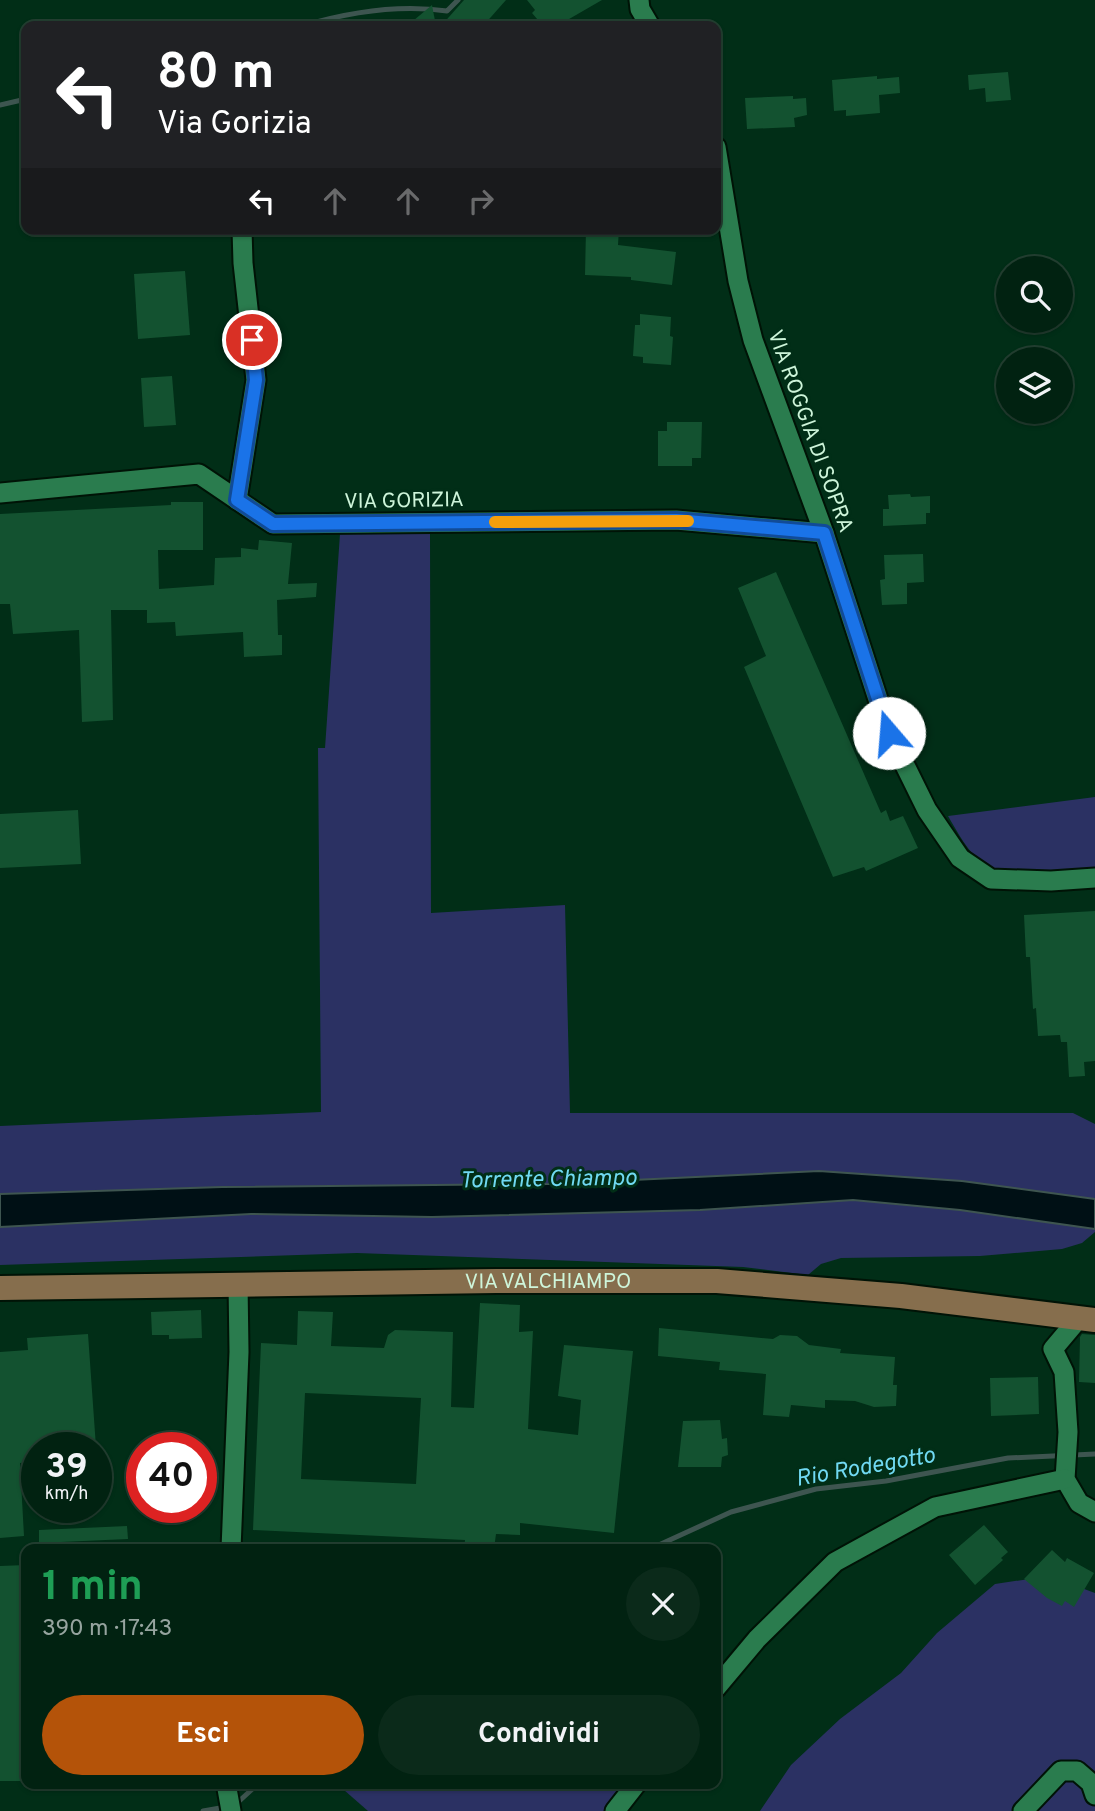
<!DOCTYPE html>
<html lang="it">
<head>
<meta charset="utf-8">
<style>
	:root { --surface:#012211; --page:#0b2a1a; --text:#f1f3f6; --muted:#96a49f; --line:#233f31; --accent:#b45309 }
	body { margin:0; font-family:Overpass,sans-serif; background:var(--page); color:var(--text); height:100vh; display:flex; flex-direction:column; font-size:26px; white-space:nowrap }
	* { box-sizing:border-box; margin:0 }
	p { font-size:23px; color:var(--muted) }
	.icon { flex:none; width:38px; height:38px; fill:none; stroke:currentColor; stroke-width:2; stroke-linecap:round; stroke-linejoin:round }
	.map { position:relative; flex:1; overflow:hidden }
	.side { position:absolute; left:21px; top:1544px; width:700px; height:245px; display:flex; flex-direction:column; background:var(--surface); border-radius:14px; box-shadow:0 2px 5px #0004,0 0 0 2px var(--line) }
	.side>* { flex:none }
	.top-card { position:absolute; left:21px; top:21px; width:700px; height:214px; border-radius:14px; box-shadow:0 2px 5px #0004,0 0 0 2px var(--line); background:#202124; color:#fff; overflow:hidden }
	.tools { position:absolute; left:996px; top:256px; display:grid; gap:14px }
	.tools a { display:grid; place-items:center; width:77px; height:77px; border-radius:50%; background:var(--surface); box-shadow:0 2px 5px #0004,0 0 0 2px var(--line); font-size:35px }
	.speed { position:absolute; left:21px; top:1432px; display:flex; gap:14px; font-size:35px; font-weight:700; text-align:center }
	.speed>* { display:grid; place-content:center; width:91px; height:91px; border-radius:50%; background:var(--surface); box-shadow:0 2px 5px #0004,0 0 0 2px var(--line); line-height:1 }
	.speed small { font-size:18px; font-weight:400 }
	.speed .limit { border:10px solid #d22; background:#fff; color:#111 }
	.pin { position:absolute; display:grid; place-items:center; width:60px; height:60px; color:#fff; margin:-30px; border:4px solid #fff; border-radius:50%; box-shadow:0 2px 7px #0007 }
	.me { position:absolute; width:77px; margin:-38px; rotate:342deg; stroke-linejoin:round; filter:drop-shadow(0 0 5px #0008) }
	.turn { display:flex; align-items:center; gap:24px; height:147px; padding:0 21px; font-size:32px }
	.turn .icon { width:91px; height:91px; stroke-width:2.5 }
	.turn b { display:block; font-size:49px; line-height:60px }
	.lanes { display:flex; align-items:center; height:66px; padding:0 21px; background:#0003; justify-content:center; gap:35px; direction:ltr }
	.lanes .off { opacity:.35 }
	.round { display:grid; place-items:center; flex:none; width:74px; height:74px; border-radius:37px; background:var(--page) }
	.headline { display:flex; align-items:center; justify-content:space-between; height:119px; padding:0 21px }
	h1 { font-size:42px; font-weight:700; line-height:52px; color:#1e9e55 }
	.action { display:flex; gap:14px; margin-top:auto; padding:14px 21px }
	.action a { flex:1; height:80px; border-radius:42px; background:var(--accent); color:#fff; font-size:28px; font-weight:700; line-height:80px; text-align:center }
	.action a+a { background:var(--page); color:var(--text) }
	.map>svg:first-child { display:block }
</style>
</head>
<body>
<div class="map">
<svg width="1095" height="1811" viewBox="0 0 1095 1811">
	<rect width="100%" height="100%" fill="#012e17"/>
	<g fill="#2b3163">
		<path d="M430,532l1,381 134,-8 5,208h503l22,11v75l-133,-18 -740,6 -222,7v-68l321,-14 -3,-364h7l15,-214z"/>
		<path d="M1095,797v73c-29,1 -89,11 -112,-6 -16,-13 -25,-31 -35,-48z"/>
		<path d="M853,1200l107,10 135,19v3l-13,11 -20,6 -82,7 -139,2 -20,6 -13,11 -65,-8 -386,-14 -357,12v-38l251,-13 181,3 268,-7z"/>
		<path d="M1049,1576l46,17v218h-335l31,-46 49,-46 61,-46 36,-40 58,-49z"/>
		<path d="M336,1783h298l-25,28h-241z"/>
	</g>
	<path fill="#001015" stroke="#3e5550" stroke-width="2" d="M819,1171l143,10 133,18v30l-135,-19 -107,-10 -153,10 -268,7 -181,-3 -251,13v-33l222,-7 327,-3z"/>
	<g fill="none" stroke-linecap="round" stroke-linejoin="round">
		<g stroke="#3e5550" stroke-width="5">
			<path d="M302,26c47,-14 96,-22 145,-15l11,-11"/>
			<path d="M0,105l26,-6"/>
			<path d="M650,1549l81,-37 85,-23 70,-8 122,-23 87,-4"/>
			<path d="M236,1804l23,-21"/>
			<path d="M203,1811l23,-4"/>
		</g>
	</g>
	<g fill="#135230" fill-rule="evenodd">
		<path d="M464,0h42l-23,26h-42z"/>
		<path d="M527,0h75l-45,26h-14l-11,-13 3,-3z"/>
		<path d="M432,5l4,21h-29z"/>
		<path d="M1008,72l3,28 -25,2 -1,-14 -16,2 -1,-15z"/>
		<path d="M877,76v3l22,-2 1,16 -21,2 1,18 -34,3v-6l-12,1 -2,-31z"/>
		<path d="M793,96v3l13,-1 1,17 -13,3 1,9 -48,2 -2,-31z"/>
		<path d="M586,229h33l-1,16 58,7 -4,33 -41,-5v-3l-46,-2z"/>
		<path d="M185,271l5,64 -52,4 -4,-65z"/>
		<path d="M640,314l31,3 -1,19 3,1 -2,28 -28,-2v-6l-10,-1 2,-31h5z"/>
		<path d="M172,376l4,49 -32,2 -3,-49z"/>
		<path d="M667,422h35l-1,36h-9v8h-34v-35h9z"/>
		<path d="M910,494l1,3 19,-1v17h-4v11l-43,2v-17h6l-1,-14z"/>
		<path d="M171,502h32v48h-45l1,39 55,-4 1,-27 26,-1v-9l17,2 1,-10 33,3 -4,41 29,-1 -1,14 -39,3 1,35h4v20l-38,2 -1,-25 -67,4 -1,-14 -28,1v-13h-36l2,110 -31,2 -3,-92 -66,4 -3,-30h-10v-90l171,-9z"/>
		<path d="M923,554l1,28 -17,1v21l-25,1 -2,-25 5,-1 -1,-24z"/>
		<path d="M776,572l105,241 5,-3 4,11 13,-5 15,32 -52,23 -2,-4 -31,10 -89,-210 22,-11 -28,-68z"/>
		<path d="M78,810l3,54 -81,4v-54z"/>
		<path d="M1095,911v150l-11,1 1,14 -16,1 -2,-35h-6l-1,-7 -22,1 -2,-28 -3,1 -3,-52h-4l-2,-42z"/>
		<path d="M480,1303l40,2 -1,27 14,-1 -5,98 50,6 3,-35 -23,-4 6,-51 69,6 -19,182 -94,-10v12l-24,-1 -2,15h-30l1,-9 -212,-10 8,-187 36,2 1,-34 35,1 -2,34 53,2 4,-13 7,-5 58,2 -2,75 23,1zM305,1393l116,5 -5,86 -115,-5z"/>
		<path d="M201,1310l1,28 -33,1v-4h-17l-1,-23z"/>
		<path d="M659,1328l114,11 7,-4 17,1 12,9 32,4 -1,4 55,4 -2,28h4l-1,21 -22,1 -19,-6 -30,-1v8l-34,-3 -2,12 -26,-2 3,-41 -47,-4 1,-8 -62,-6z"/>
		<path d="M88,1334l8,113h-59v15l-17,1 4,73 -24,2v-186l28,-2 -1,-12z"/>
		<path d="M1082,1334l13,1v48l-16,-1 1,-45z"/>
		<path d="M1038,1377l1,37 -48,2 -1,-38z"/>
		<path d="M720,1420l2,19 5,-1 1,17 -6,2 -1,10h-43l5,-46z"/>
		<path d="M984,1525l24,27 -7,6 2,2 -28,25 -26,-30z"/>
		<path d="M127,1526l1,13 -89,4v-13z"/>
		<path d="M1052,1550l13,12 2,-4 27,15 -20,34 -9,-6 -3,5 -15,-8 -23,-19z"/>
		<path d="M26,1565v216h-26v-215z"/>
	</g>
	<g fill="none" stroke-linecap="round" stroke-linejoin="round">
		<defs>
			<g id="minor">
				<path d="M639,0l1,9 10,17"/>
				<path d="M716,147l22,134 15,59 71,193 65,200 38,77 33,48 31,21 60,2 44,-3"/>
				<path d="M0,493l199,-19 74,50 403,-4 148,13"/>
				<path d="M237,500l19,-120 -13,-117 -1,-34"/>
				<path d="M1080,1317l-27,32 11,23 4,60 -3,47 14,24 16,9"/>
				<path d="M231,1549l8,-197 -1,-69"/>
				<path d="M716,1688l41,-49 78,-77 100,-55 130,-28"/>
				<path d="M226,1783l5,28"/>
				<path d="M615,1811l22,-28"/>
				<path d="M1023,1811l38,-40h16l14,12 4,12"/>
			</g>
			<g id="major">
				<path id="s1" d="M0,1288l496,-7h221l184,15 194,24"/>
			</g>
		</defs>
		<use href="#minor" stroke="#001306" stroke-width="23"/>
		<use href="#major" stroke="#001306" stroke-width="28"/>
		<use href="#minor" stroke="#2a7c4e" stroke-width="19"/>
		<use href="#major" stroke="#866e4d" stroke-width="24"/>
	</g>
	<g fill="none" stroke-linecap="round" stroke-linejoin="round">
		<defs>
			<path id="route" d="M252,340l4,40 -19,120 36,24 403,-4 148,13 65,200"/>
		</defs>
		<use href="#route" stroke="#114b97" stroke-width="18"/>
		<use href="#route" stroke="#1a73e8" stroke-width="12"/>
		<path stroke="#f59e0b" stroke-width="12" d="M495,522l193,-1"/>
	</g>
	<g text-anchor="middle" stroke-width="6" stroke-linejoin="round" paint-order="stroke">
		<g font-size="21" fill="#cef5da" stroke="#012e17">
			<text transform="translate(811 431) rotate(70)" y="7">VIA ROGGIA DI SOPRA</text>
			<text transform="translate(404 500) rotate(-1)" y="7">VIA GORIZIA</text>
			<text dy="7" stroke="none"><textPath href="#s1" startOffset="548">VIA VALCHIAMPO</textPath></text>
		</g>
		<g font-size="23" font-style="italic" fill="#70d9f2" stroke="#012e17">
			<text transform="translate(548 1178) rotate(-1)" y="8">Torrente Chiampo</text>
			<text transform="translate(865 1466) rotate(-10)" y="8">Rio Rodegotto</text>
		</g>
	</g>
</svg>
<div class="tools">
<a><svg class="icon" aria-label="search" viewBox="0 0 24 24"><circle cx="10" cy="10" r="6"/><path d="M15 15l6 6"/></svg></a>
<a><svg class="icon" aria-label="layers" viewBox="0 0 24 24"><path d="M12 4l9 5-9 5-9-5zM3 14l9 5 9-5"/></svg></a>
</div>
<div class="speed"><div>39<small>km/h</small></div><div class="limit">40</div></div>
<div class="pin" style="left:252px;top:340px;background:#d93025"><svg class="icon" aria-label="arrive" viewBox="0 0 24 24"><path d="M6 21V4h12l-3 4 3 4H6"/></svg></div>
<svg class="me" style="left:889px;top:733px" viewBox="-20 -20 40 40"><circle r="19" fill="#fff"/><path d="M0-13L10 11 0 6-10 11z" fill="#1a73e8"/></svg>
<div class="top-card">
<div class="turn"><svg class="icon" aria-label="left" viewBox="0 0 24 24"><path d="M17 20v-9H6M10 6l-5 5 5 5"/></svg><div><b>80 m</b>Via Gorizia</div></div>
<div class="lanes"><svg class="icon" aria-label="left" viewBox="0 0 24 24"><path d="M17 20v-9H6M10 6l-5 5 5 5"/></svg><svg class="icon off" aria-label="ahead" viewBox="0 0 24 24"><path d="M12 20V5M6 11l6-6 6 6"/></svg><svg class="icon off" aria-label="ahead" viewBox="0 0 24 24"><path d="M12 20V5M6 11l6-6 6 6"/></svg><svg class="icon off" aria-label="right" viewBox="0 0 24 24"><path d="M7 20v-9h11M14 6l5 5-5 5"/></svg></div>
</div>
<section class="side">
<div class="headline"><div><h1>1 min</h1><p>390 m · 17:43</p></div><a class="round"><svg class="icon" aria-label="close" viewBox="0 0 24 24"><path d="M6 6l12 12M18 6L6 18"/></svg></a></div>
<div class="action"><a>Esci</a><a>Condividi</a></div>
</section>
</div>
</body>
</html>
